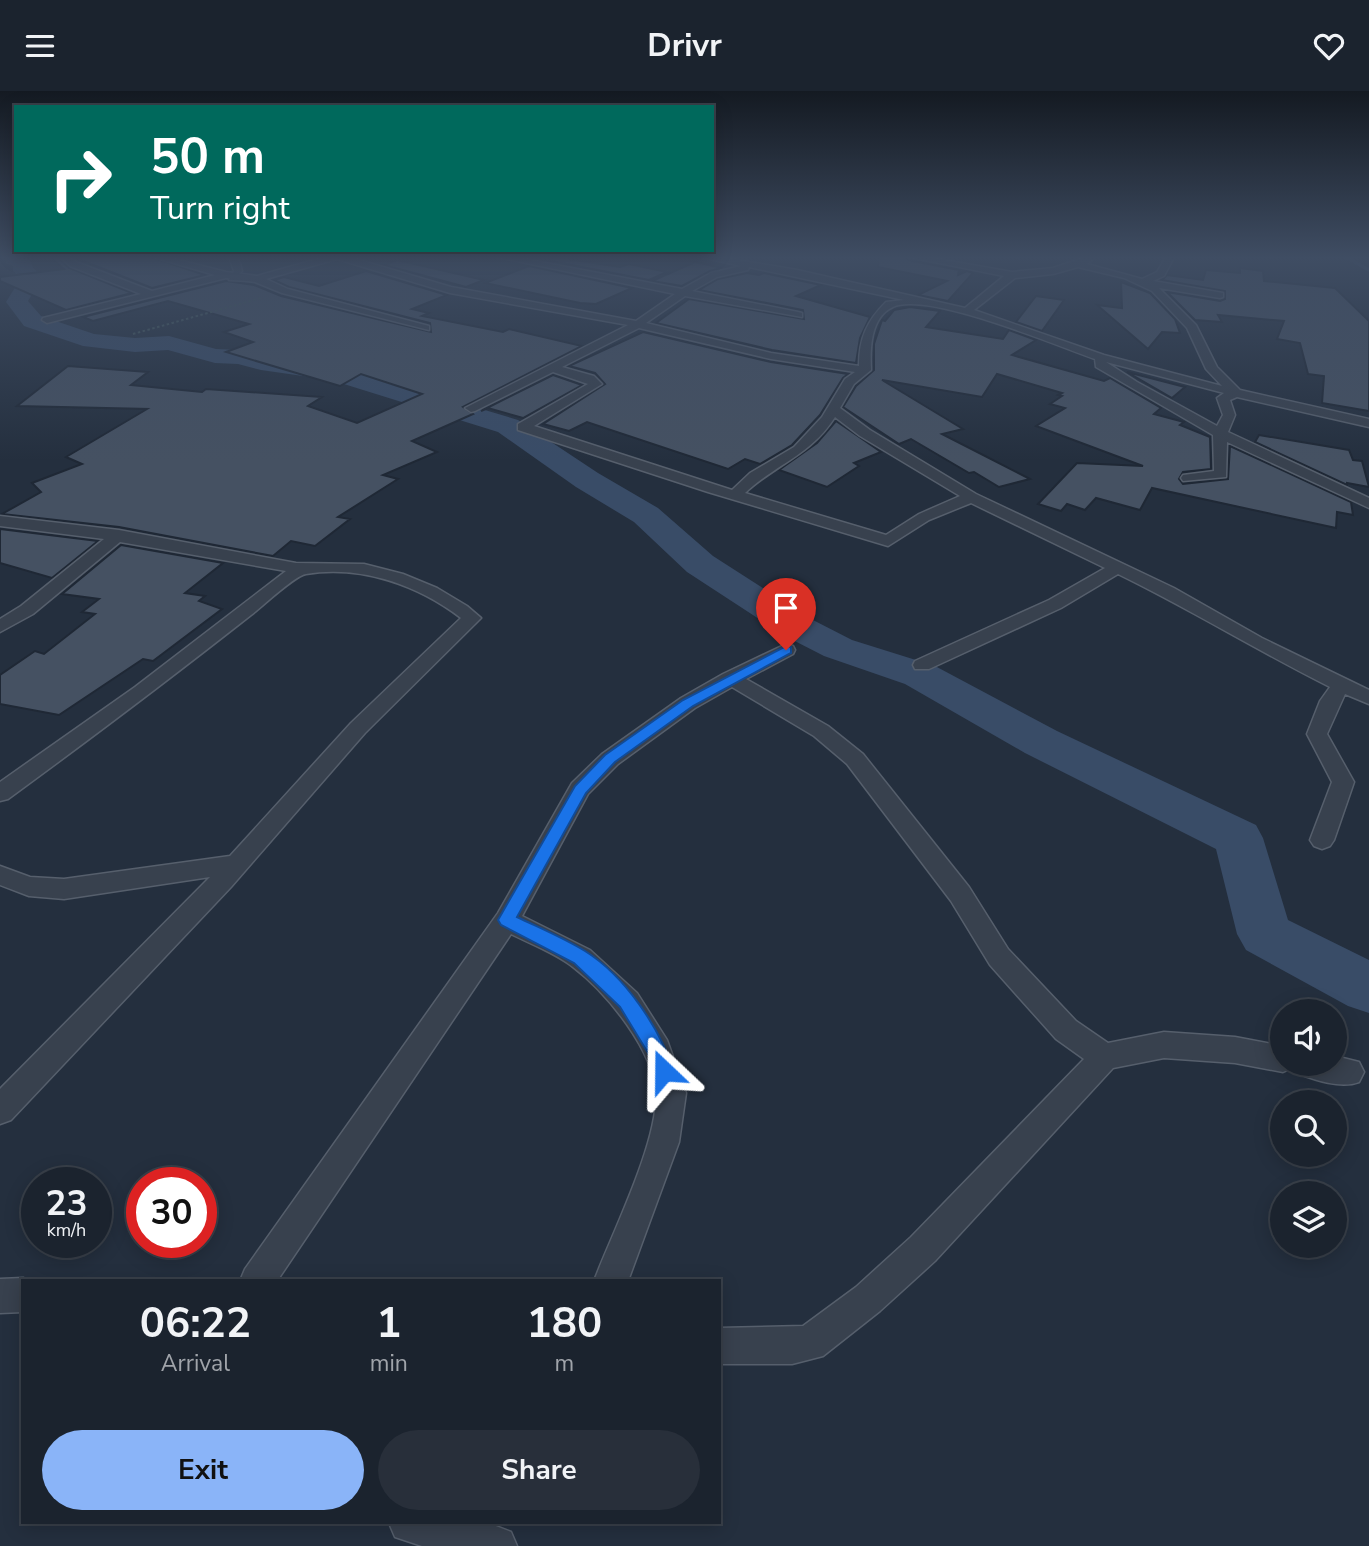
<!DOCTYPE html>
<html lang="en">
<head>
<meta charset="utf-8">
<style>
	:root { --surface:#1b232e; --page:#282f3a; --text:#f1f3f6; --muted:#a0a4aa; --line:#39404a; --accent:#8ab4f8 }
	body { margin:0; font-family:"Nunito Sans",sans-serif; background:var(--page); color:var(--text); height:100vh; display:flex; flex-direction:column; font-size:26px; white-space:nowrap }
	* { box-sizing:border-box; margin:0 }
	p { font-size:23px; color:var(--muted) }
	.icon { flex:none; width:38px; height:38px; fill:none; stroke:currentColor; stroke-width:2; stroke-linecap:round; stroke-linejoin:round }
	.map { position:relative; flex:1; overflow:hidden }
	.side { position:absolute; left:21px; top:1188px; width:700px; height:245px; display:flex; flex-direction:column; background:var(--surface); border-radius:0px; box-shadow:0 4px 18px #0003,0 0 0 2px var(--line) }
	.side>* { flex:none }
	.banner { position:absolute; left:14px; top:14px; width:700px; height:147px; border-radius:0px; box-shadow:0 4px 18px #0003,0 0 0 2px var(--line); background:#00695c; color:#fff; overflow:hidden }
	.tools { position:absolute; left:1270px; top:908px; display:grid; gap:14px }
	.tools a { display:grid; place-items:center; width:77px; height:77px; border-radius:50%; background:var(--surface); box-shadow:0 4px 18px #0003,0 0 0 2px var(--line); font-size:35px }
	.speed { position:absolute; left:21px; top:1076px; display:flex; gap:14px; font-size:35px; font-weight:700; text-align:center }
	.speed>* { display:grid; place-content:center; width:91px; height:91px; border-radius:50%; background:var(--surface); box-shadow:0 4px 18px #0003,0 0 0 2px var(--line); line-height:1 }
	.speed small { font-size:18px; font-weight:400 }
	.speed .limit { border:10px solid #d22; background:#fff; color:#111 }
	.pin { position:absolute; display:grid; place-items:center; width:60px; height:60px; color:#fff; margin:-72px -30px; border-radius:50% 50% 50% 0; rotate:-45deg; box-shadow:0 0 7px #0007 }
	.pin .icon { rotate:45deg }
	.me { position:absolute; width:77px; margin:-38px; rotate:337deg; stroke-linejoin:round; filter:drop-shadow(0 0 5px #0008) }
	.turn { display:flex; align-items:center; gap:24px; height:147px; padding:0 21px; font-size:32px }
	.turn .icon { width:91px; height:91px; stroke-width:2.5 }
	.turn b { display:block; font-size:49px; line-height:60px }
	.eta { display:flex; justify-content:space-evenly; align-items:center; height:119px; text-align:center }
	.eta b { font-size:42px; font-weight:700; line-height:49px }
	.cta { display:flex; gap:14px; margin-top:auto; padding:14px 21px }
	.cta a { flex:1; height:80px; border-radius:42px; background:var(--accent); color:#111; font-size:28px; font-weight:700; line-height:80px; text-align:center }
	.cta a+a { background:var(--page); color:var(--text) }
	header { display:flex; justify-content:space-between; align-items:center; height:91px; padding:0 21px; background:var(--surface); font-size:32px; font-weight:700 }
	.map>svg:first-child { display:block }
</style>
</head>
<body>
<header><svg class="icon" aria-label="menu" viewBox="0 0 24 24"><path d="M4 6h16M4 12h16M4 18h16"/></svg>Drivr<svg class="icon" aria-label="heart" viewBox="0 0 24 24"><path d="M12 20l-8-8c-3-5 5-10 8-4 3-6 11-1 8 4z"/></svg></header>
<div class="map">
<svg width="1369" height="1455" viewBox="0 0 1369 1455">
	<rect width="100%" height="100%" fill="#242f3e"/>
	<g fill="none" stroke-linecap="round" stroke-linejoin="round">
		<path stroke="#394c67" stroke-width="3.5" d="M1346,166l23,13"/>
		<path fill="#394c67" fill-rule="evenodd" d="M5,166l25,2 3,9 10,8 -15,25 13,15 53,18 41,4 34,-2 47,13 23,1 23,6 72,9 184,55 80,53 60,35 55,48 100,64 39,20 83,26 122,65 199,94 7,13 25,82 81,40v53l-21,-7 -102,-56 -9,-16 -21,-85 -191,-96 -120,-69 -81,-28 -39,-20 -98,-64 -53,-50 -58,-35 -78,-55 -167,-52 -70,-10 -23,-6 -23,-1 -47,-13 -33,2 -52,-6 -59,-20 -18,-24 15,-24 -8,-7v-5l-7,-3z"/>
	</g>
	<g fill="#455162" stroke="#1f2835" stroke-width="2">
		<path d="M50,166h7l12,11 63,25 -66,17 -66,-29v-4l64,-8z"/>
		<path d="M73,166h77l55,18 -53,13z"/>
		<path d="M555,166l65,10 9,-3 38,8 -18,8 -103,-20z"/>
		<path d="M879,166h27l2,3 51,10 -1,5 9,-4 6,2 -25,28 -30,-6 29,-14 -69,-14z"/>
		<path d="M397,169l87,20 -18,7 -82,-22z"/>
		<path d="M695,171l27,6 -12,3 -28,15 -30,-5z"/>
		<path d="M529,175l103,22 -36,16 -16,-1 -95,-20z"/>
		<path d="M1240,177l23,3 1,10 71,7 34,33v90l-47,-8 2,-27 -16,-2 -8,-31 -23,-4 7,-18 -66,-6 4,7 -27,-2 -28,-28 53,9 5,-2v-8l-63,-11 5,-5 36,5 3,-10 34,3z"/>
		<path d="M366,180l81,24 -35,14 17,4 -7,3 81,16 6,-3 73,17 -119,61 10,7 -61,27 25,11 -54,23 15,4 -60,38 12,2 -35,27 -24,-5 -18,15 -154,-29 -117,-13 39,-22 -9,-9 50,-19 -16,-7 81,-48 -130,-3 51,-40 80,6 -17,13 71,7 4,-3 116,8 -14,9 49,17 65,-29 -61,-20 -21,12 -114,-34 27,-10 -29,-10 25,-8 -81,-23 -75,20 -10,-4 143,-36 28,4 27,11 150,36 -1,-9 -141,-36 -15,-7 10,-3 35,9z"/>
		<path d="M747,182l12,2 5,-2 57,12 -25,11 74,21 -10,21 -4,25 -84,-13 -116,-27 33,-24 115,20 -1,-9 -104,-20 19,-11z"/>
		<path d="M1121,191l29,11 25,26 5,14 -18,-1 -14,17 -51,-44 25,3z"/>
		<path d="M1036,205l28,4 -22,31 -26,-9z"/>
		<path d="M910,216l30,4 -14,16 77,12 6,-9 27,10 -24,15 92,26 6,-3 51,30 -7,6 30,8 -4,3 30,12 1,32 -28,3 -4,7 4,5 45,-5 2,-33 121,56 2,13 -16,-3 -1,16 -184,-40 -12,22 -44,-12 -11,12 -18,-6 -6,7 -23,-7 39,-41 66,3 -107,-40 29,-18 -15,-4 12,-8 -4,-1 4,-2 -65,-19 -15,23 -100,-17 81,49 -21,5 88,45 -31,8 -25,-15 -5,1 -58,-34 -12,5 -56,-37 13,-21 18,-16v-26l8,-24 3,1 9,-11z"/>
		<path d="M643,241l128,30 77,12 -5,4 -23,37 -28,30 -32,19 -15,-5 -17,10 -141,-47 -18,9 -26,-7 62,-40 -10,-11 -26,-7z"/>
		<path d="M1127,281l58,15 -13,11z"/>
		<path d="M553,284l29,10 -59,33 -35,-10 -7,3z"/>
		<path d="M836,330l45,31 -27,11 5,3 -32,21 -48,-17 38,-27z"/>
		<path d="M1259,344l90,15 4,10 9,1 7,26 -22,-4v2l-92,-43z"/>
		<path d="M0,438l98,12 -46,37 -52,-15z"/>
		<path d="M121,454l102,18 -38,30 20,3 -6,5 23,8 -69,52 -10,-2 -84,56 -59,-11v-29l35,-24 9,3 51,-40 -13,-2 17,-13 -37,-5z"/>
	</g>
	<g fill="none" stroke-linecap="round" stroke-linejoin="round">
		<defs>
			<path id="pedestrian" d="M229,166h7l4,6 2,8 -5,5 15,1v4l-23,-1 5,-9z"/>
			<g id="minor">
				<path d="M60,166h9l7,5 76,29 63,-16 -62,-18h14l59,15 31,4 68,-19h24l102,30 185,34 39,-27 -178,-37h17l168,32 29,-16 30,-7 -40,-9h19l77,13 168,38 39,-32 -95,-19h18l85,15 41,-4 33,-11h9l-8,7 55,15 15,-7 9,-15h8l-10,19 -11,5 70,12v4l-3,1 -61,-10 37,37 21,42 23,23 129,29v8l-132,-30 -7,3 5,15 -7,17 141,66v10l-142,-66 -1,35 -43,4 -2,-3 2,-3 31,-4 -1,-36 -117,-68 -1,-8c-40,-14 -168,-68 -202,-52 -23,10 -23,43 -22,63l-17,14 -14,24 30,22 106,64 198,94 88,50 107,52v14l-24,-10 -18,40 27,48 -20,58 -4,6 -8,3 -8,-3 -4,-6 22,-58 -25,-48 13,-33 10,-14c-72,-36 -140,-78 -212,-113l-57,34 -132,61h-14l-2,-4 2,-4 134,-61 56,-32 -134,-65 -42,17 -41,26 -180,-54 -190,-62v-6l70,-40 -35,-12 -78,39 -4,1 -6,-4 163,-83 -178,-32 -113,-34 -71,20 22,10 141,37v4l-147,-37 -27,-11 -29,-4 -179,45 -5,-3 1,-2 98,-24 -71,-28zM749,176l155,33 -18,2c-19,19 -27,36 -27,64l-88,-13 -125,-30 39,-27 117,21v-4l-4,-1 -106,-21 25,-14 31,-7zM1078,176l46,11 28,13 35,37 19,41 16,17 -118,-31 -130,-45 41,-32 38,-4zM639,237l132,31 84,13 -10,7 -23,38 -28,30 -44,26 -18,17 -198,-64 68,-42 -8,-8 -32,-9zM1106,271l118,31 -7,5 6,17 -6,11 -80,-44zM835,326l25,19 100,60 -41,18 -33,21 -141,-42c31,-29 66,-38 90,-76z"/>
				<path d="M0,425l119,14 177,33 68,1 39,10 34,14 30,18 14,12 -116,115 -134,154 -220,233 -11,4v-35l210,-212 -146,22 -35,-3 -29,-11v-19l30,11 34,2 166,-23 121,-133 110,-105c-43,-33 -100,-53 -155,-44 -12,2 -43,32 -55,41 -80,63 -161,124 -243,184l-8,2v-19l135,-95 151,-116 -166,-29 -87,72 -33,18v-13l21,-13 83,-67 -104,-13z"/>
				<path d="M786,553l7,2 2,4 -2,4 -47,25 82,47 35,28 106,133 39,62 68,72 32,22 56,-11 71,5 48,9v18h52v-8l24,6 5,10 -5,10c-18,7 -44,-2 -62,-9l-3,-6 -11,5 -48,-9 -71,-5 -51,10 -178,193 -55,50 -57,45 -31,8h-73v-36l84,-2 53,-39 55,-50 173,-178 -28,-20 -66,-74 -39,-64 -104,-137 -33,-28 -82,-49 -37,21 -77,56 -30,30 -66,122 68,34 47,43 30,47 19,53 -7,49 -51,139h-34c18,-47 64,-139 62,-187 -2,-44 -50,-102 -83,-127 -18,-14 -42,-23 -62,-33l-234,347h-37l5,-12 253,-356 74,-130 30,-29 79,-56 42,-24z"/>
				<path d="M23,1187l8,3h-8v31l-23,1v-34z"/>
				<path d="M389,1432h99l23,9 6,14h-95l-27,-9z"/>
			</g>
		</defs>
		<use href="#pedestrian" stroke="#565f6c" stroke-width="3"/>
		<use href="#minor" stroke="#565f6c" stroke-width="3"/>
		<path stroke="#44595c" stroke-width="2" stroke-dasharray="2.5 2.5" stroke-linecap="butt" d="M133,243l128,-36"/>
		<use href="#pedestrian" fill="#38414e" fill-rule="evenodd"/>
		<use href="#minor" fill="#38414e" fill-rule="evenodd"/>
	</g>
	<linearGradient id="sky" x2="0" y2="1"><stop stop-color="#141a22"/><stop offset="0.45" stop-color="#3f4d63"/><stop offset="1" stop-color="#3f4d63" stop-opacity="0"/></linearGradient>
	<rect width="1369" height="370" fill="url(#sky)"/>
	<path fill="#1a73e8" stroke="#114b97" stroke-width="2" d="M786,555l5,1v6l-98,53 -78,56 -29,31 -69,124c23,11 47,21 68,34 40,25 74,76 89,120l-3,7 -7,2 -7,-2 -9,-25 -28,-46 -46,-44 -73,-38 -3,-5 77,-134 30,-31 78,-55z"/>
</svg>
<div class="tools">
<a><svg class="icon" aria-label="sound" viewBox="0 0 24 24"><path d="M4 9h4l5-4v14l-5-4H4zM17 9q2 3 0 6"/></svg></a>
<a><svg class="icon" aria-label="search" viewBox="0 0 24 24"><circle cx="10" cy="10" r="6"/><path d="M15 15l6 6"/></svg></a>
<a><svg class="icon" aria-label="layers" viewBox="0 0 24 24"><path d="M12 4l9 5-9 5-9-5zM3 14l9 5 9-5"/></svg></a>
</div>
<div class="speed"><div>23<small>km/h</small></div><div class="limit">30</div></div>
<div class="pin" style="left:786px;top:559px;background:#d93025"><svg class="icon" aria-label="arrive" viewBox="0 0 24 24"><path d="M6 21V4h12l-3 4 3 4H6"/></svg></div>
<svg class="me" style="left:664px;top:980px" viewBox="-20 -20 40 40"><path d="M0-17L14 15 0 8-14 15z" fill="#1a73e8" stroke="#fff" stroke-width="4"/></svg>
<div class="banner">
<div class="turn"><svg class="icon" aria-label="right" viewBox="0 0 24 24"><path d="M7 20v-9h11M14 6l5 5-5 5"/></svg><div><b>50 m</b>Turn right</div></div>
</div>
<section class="side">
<div class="eta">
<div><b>06:22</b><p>Arrival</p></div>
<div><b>1</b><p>min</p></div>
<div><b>180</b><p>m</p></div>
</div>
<div class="cta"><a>Exit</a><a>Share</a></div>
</section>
</div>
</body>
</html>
